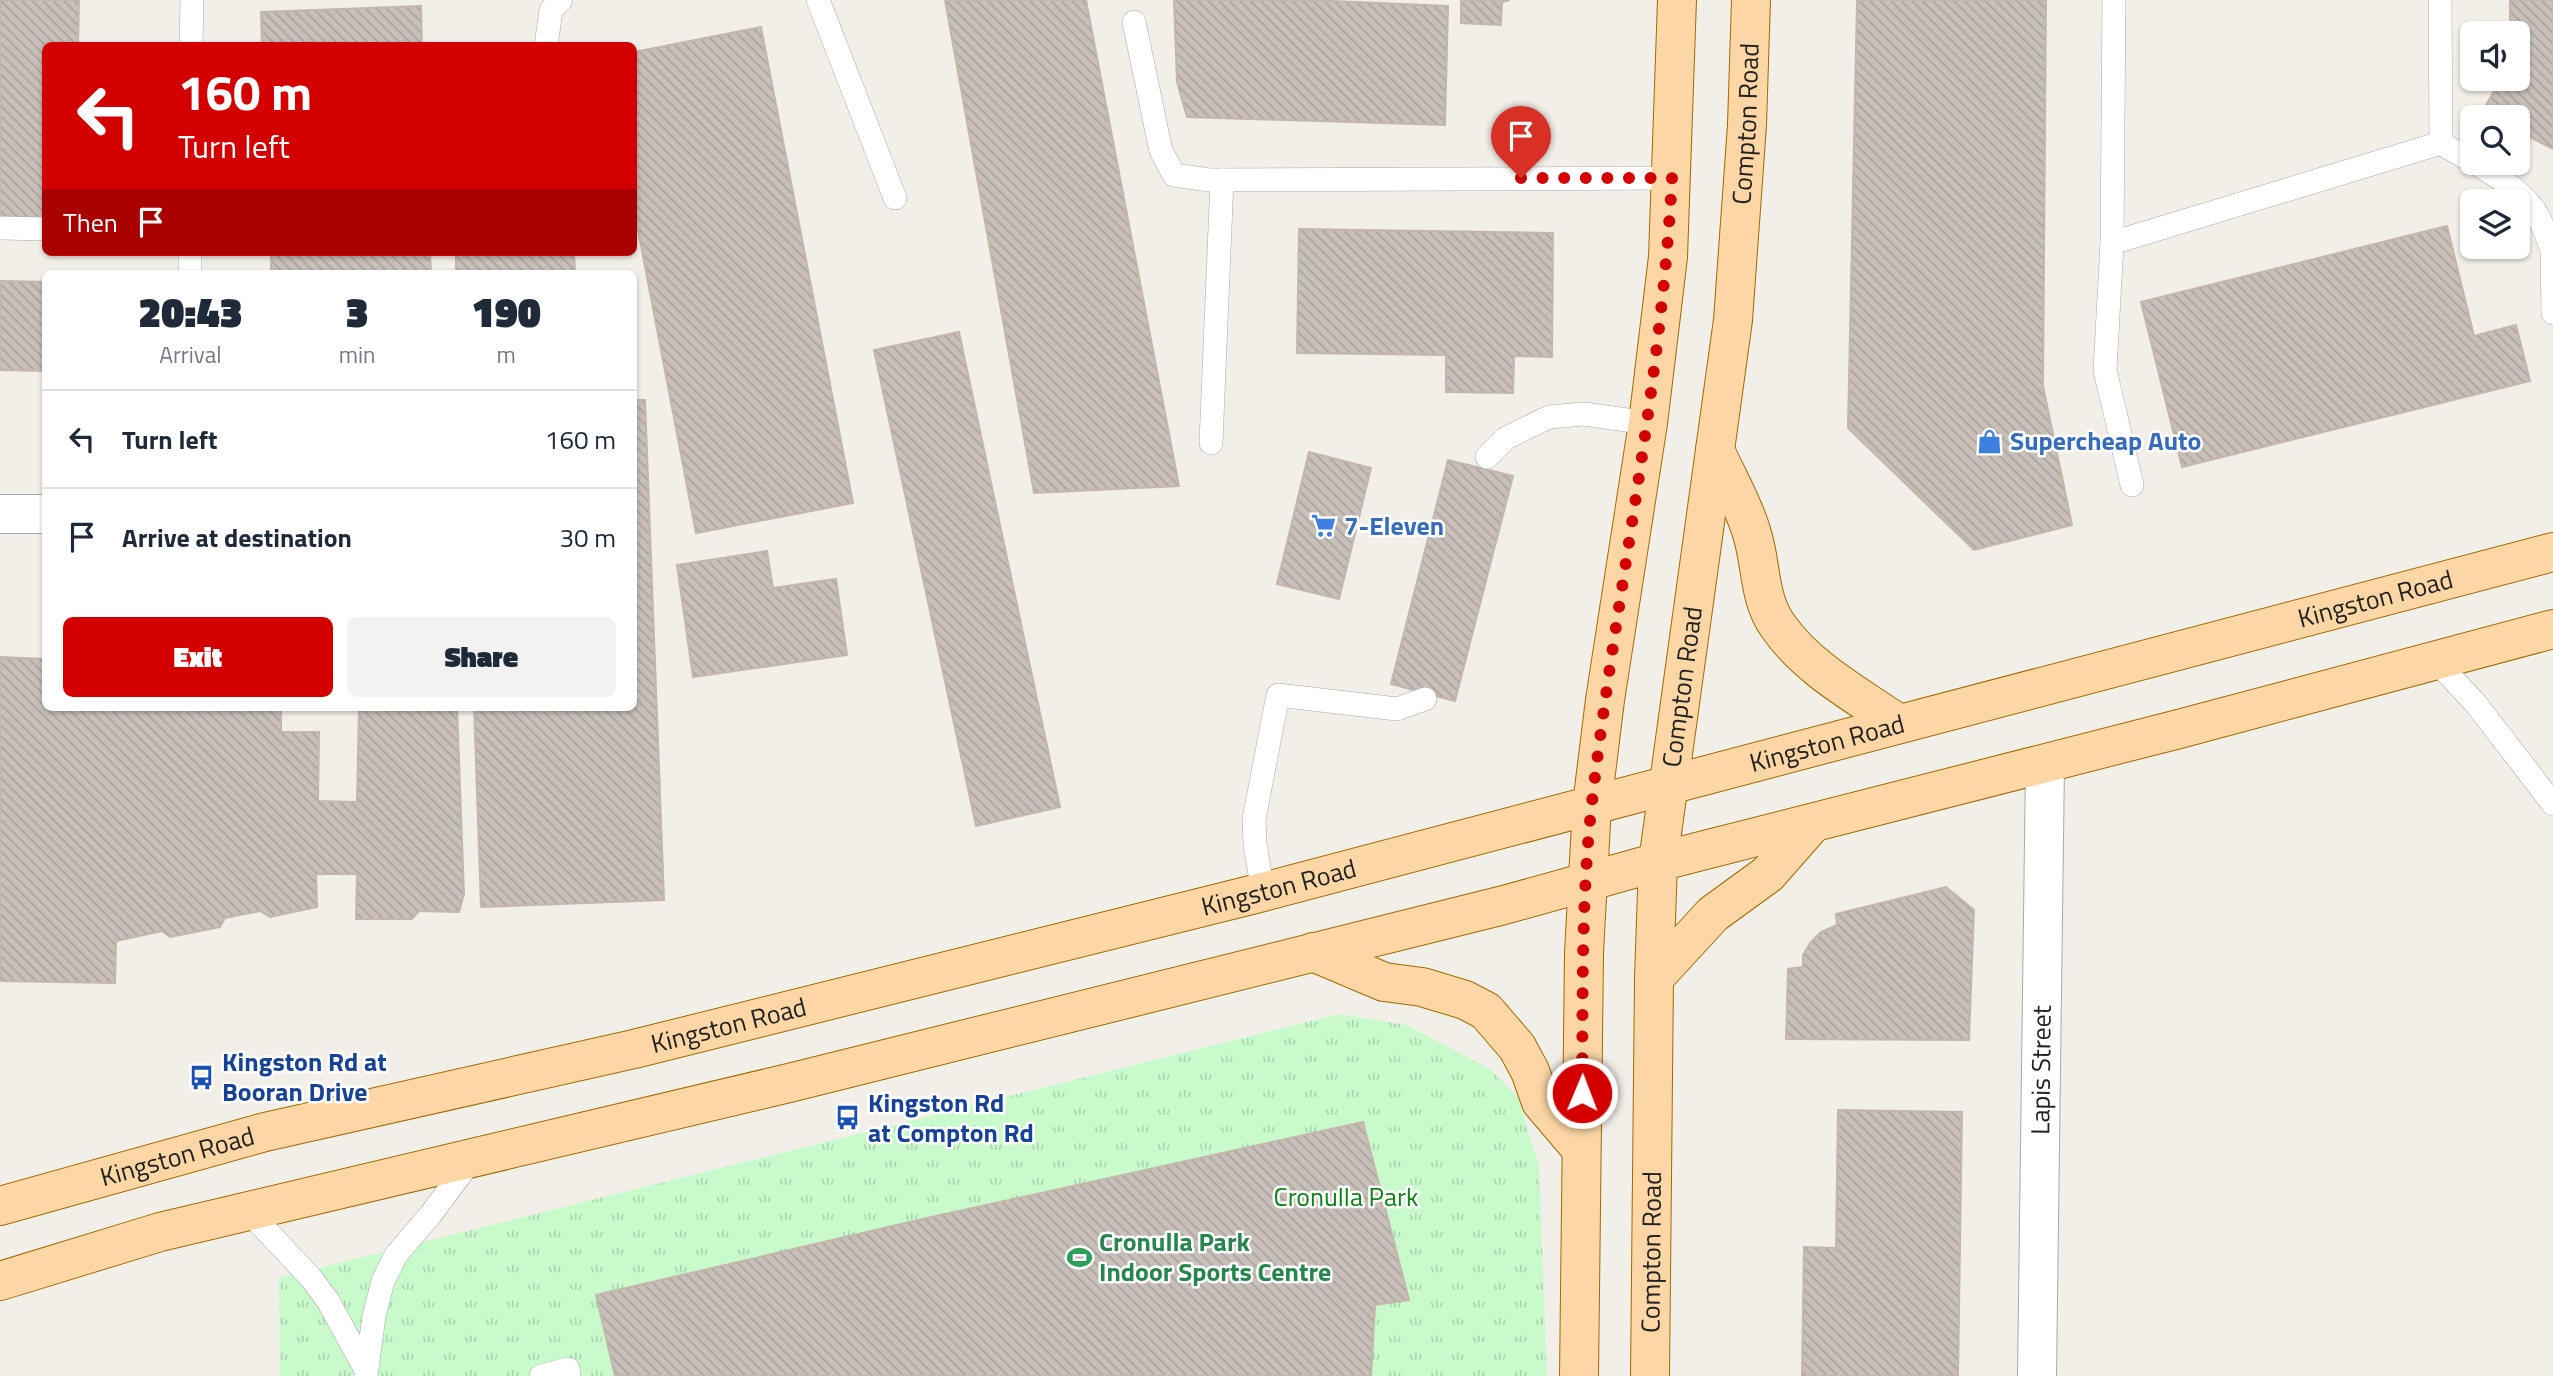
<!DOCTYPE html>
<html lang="en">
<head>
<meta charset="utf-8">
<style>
	:root { --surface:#fff; --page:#f2f2f3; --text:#1f2937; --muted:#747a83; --line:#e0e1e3; --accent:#d40000 }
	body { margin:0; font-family:"Titillium Web",sans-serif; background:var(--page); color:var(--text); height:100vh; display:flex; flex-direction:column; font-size:26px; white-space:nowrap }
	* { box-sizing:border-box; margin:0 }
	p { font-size:23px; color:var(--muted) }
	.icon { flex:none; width:38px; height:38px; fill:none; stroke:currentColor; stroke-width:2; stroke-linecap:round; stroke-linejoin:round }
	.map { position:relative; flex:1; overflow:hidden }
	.side { position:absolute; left:42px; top:270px; width:595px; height:441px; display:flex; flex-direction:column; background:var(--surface); border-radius:10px; box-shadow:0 2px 5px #0004 }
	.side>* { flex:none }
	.banner { position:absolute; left:42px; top:42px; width:595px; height:214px; border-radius:10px; box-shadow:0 2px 5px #0004; background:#d40000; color:#fff; overflow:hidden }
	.controls { position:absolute; left:2460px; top:21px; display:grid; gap:14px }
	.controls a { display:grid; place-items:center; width:70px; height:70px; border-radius:10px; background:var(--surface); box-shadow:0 2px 5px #0004; font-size:35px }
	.pin { position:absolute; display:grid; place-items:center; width:60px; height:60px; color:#fff; margin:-72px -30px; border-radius:50% 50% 50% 0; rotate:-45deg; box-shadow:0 0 7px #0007 }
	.pin .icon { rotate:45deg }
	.me { position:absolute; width:77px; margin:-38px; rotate:1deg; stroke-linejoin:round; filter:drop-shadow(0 0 5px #0008) }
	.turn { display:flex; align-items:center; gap:24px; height:147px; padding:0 21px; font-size:32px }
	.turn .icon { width:91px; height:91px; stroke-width:2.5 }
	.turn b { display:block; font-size:49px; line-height:60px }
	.then { display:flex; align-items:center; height:66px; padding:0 21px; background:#0003; gap:14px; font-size:26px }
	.eta { display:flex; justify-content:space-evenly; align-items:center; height:119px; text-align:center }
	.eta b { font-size:42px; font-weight:800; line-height:49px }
	.action { display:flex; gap:14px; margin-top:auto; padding:14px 21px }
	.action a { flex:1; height:80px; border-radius:10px; background:var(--accent); color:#fff; font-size:28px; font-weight:800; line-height:80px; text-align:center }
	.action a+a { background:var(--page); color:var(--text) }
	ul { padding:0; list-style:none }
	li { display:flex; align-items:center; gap:21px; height:98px; padding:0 21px; border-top:2px solid var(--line) }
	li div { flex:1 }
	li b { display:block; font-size:26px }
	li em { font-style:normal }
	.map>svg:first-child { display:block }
</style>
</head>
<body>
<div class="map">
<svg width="2553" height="1376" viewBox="0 0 2553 1376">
	<defs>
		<pattern id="park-tufts" width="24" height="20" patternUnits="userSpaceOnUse" patternTransform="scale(1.75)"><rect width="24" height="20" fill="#c8facc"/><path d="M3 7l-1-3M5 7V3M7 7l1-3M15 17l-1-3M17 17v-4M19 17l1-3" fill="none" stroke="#acd6af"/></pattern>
		<pattern id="building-back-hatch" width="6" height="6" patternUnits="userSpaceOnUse" patternTransform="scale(1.75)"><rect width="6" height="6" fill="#c7bfb8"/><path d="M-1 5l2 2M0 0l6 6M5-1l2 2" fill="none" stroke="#aba49e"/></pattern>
	</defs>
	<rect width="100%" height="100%" fill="#f2efe9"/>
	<path fill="url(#park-tufts)" d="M1339,1014l67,11 84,44 28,29 21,67 8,211h-1267l-1,-98z"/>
	<g fill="url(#building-back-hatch)" stroke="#c4b6ab" stroke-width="2">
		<path d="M0,0h79l-1,46h-32v171h-46z"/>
		<path d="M945,0h141l93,486 -145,7z"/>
		<path d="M1174,0h134l140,6 -3,119 -258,-8 -10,-35z"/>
		<path d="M1461,0h49l-8,2 -1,23 -40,-2z"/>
		<path d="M1857,0h189l-3,386 29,139 -98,25 -126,-122z"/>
		<path d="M2510,0h43v149l-35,-18v-14h-26l-10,-5 19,-33h17v-46h-8z"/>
		<path d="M421,6l1,40h-160l-1,-34z"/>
		<path d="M761,27l92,476 -157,30 -62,-324v-157z"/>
		<path d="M2447,226l27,110 42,-11 14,56 -348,86 -41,-165z"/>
		<path d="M1299,229l254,4 -1,124 -38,-1 -1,37 -67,-1v-37l-149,-2z"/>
		<path d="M271,252h159l1,21h-160z"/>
		<path d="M456,252h118l1,21h-119z"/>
		<path d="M0,281l46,1v89l-46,-1z"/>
		<path d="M959,332l101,475 -84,19 -102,-476z"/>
		<path d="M634,400h11l19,500 -183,7 -7,-200h160z"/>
		<path d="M1309,452l62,16 -32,131 -62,-15z"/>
		<path d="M1448,460l65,16 -58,225 -64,-17z"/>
		<path d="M767,551l6,37 63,-9 11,76 -154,22 -16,-112z"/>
		<path d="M0,657l46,2v48h75v4h65l4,-4h91v25h38l-1,69 39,1 2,-95h98l7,187 -5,18 -40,-1 -7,8h-56l1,-45h-41l1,33 -47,10 -10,-6 -35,7 -5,9 -50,10 -8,-6 -46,10 -1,42 -115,-2z"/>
		<path d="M1946,887l28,23 -5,130 -183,-1 2,-70 15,-2v-12l7,-12 11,-11 16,-7 -1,-11z"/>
		<path d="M1838,1110l124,2 -4,264h-156l2,-129 32,1z"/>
		<path d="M1363,1122l46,178 -34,5 -4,71h-756l-19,-81 331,-77z"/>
	</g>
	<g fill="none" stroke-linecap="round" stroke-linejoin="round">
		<defs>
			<g id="lane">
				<path d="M818,0l77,198"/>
				<path d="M2114,0l-2,243 -7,127 27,115"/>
				<path d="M2440,0l1,143"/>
				<path d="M1134,22l27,129 13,24 35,5 463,-2"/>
				<path d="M191,46l1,-46"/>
				<path d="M546,46l5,-36 10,-10"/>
				<path d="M0,228l46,1"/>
				<path d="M2112,243l329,-100c30,19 80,42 97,73 6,12 10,24 15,36"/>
				<path d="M2552,251l1,62"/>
				<path d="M190,252v21"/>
				<path d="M1211,443l11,-263"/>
				<path d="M1487,457l19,-19 43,-21 35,-3 64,9"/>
				<path d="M2436,661l40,43 77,100"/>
				<path d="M1263,892l-8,-48 -1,-25 24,-124 119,14 28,-10"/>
				<path d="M247,1210l64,68 17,23 38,69"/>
				<path d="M366,1376l8,-60 9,-35 13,-26 35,-41 41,-55"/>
				<path d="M541,1376l27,-7 1,7"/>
			</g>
			<g id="street">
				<path d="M0,514h46"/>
				<path id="s1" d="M2037,1376l8,-612"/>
			</g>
			<g id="primary">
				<path d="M1715,450c12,27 29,55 37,84 10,31 6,64 26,92 30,43 79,69 121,98"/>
				<path d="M1313,952l71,30 38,5 43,13 21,11 31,36 13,24 11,31 40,47"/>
				<path d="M1654,978l59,-64 55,-40 44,-50"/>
				<path id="s2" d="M0,1206l265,-74 369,-83 629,-157 1290,-340"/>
				<path d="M0,1281l160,-49 629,-149 715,-178 154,-43 521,-133 374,-100"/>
				<path d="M1579,1376l5,-423 8,-148 13,-105 43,-277 20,-166 9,-257"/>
				<path id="s3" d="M1650,1376l4,-398 4,-116 75,-542 14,-195 4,-125"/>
			</g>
		</defs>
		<use href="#lane" stroke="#a9a9a9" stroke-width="24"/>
		<use href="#street" stroke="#a9a9a9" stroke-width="40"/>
		<use href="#primary" stroke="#a06b00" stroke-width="40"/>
		<use href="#lane" stroke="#fff" stroke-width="23"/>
		<use href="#street" stroke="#fff" stroke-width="38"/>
		<use href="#primary" stroke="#fcd6a4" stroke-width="38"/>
	</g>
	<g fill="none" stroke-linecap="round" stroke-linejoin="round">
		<path stroke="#d40000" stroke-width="12" stroke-dasharray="0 21.6" d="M1521,178h151c-11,210 -56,416 -80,624 -11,96 -9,194 -10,291"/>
	</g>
	<defs>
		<symbol id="shop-bare" viewBox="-9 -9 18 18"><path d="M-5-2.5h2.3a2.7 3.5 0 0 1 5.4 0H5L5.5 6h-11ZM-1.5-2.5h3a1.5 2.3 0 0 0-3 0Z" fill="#3f7fe0" stroke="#fff" stroke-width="2.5" paint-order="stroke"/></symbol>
		<symbol id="supermarket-bare" viewBox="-9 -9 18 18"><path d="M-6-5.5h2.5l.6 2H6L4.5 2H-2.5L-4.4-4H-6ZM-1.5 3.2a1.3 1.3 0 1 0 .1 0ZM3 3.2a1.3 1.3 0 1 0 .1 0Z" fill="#3f7fe0" stroke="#fff" stroke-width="2.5" paint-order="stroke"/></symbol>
		<symbol id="bus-bare" viewBox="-9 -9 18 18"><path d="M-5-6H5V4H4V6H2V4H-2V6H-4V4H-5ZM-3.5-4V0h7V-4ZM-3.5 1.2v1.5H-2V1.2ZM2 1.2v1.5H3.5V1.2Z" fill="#1a4fb4" stroke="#fff" stroke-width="2.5" paint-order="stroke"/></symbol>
		<symbol id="stadium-bare" viewBox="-9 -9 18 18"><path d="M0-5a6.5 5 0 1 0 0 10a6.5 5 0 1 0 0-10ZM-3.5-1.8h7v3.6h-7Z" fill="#2e9e5b" stroke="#fff" stroke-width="2.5" paint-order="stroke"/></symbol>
	</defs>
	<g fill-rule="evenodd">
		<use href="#shop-bare" x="1972" y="424" width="35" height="35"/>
		<use href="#supermarket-bare" x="1306" y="508" width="35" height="35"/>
		<use href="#bus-bare" x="184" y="1060" width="35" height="35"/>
		<use href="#bus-bare" x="830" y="1100" width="35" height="35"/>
		<use href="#stadium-bare" x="1062" y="1240" width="35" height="35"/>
	</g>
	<g text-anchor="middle" stroke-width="5" stroke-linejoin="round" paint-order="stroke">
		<g font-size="26" fill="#222" stroke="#fff">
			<text dy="9" stroke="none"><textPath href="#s3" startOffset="1258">Compton Road</textPath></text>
			<text dy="9" stroke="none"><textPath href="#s2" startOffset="2452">Kingston Road</textPath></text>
			<text dy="9" stroke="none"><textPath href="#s3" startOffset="691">Compton Road</textPath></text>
			<text dy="9" stroke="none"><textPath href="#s2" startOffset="1885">Kingston Road</textPath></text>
			<text dy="9" stroke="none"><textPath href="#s2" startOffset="1318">Kingston Road</textPath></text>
			<text dy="9" stroke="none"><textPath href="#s2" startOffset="751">Kingston Road</textPath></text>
			<text dy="9" stroke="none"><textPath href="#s1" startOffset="306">Lapis Street</textPath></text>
			<text dy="9" stroke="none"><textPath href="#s2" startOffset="184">Kingston Road</textPath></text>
			<text dy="9" stroke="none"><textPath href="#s3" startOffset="124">Compton Road</textPath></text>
		</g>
		<g font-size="26" font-weight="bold" fill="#366cbe" stroke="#fff" text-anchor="start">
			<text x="2010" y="450">Supercheap Auto</text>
			<text x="1344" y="535">7-Eleven</text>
		</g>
		<g font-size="26" font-weight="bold" fill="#164399" stroke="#fff" text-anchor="start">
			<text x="222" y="1071">Kingston Rd at<tspan x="222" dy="30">Booran Drive</tspan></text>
			<text x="868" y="1112">Kingston Rd<tspan x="868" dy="30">at Compton Rd</tspan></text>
		</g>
		<g font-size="26" fill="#0c8416" stroke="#fff">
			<text x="1346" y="1206">Cronulla Park</text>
		</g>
		<g font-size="26" font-weight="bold" fill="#27864d" stroke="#fff" text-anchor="start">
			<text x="1099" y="1251">Cronulla Park<tspan x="1099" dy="30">Indoor Sports Centre</tspan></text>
		</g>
	</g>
</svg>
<div class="controls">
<a><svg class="icon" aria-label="sound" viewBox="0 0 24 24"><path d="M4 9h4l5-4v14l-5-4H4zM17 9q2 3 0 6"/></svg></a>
<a><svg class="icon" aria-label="search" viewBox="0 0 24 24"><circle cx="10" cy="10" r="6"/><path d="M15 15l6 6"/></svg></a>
<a><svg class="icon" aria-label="layers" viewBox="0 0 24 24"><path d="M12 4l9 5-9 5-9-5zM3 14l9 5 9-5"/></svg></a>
</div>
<div class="pin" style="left:1521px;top:178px;background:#d93025"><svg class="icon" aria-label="arrive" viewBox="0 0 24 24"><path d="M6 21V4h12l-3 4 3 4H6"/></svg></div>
<svg class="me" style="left:1582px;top:1093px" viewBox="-20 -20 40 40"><circle r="17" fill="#d40000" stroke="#fff" stroke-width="3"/><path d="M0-11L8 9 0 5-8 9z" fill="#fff"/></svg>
<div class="banner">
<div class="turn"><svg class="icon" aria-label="left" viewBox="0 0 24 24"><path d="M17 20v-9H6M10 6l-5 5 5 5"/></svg><div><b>160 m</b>Turn left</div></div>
<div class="then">Then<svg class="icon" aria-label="arrive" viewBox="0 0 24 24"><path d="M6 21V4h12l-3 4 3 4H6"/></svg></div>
</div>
<section class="side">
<div class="eta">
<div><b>20:43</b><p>Arrival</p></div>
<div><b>3</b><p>min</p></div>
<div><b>190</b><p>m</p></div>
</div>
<ul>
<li><svg class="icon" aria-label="left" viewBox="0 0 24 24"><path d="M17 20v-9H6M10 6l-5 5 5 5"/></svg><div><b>Turn left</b></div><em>160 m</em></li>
<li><svg class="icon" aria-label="arrive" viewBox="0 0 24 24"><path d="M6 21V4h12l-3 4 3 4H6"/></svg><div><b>Arrive at destination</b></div><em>30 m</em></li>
</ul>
<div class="action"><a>Exit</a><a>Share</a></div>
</section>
</div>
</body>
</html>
